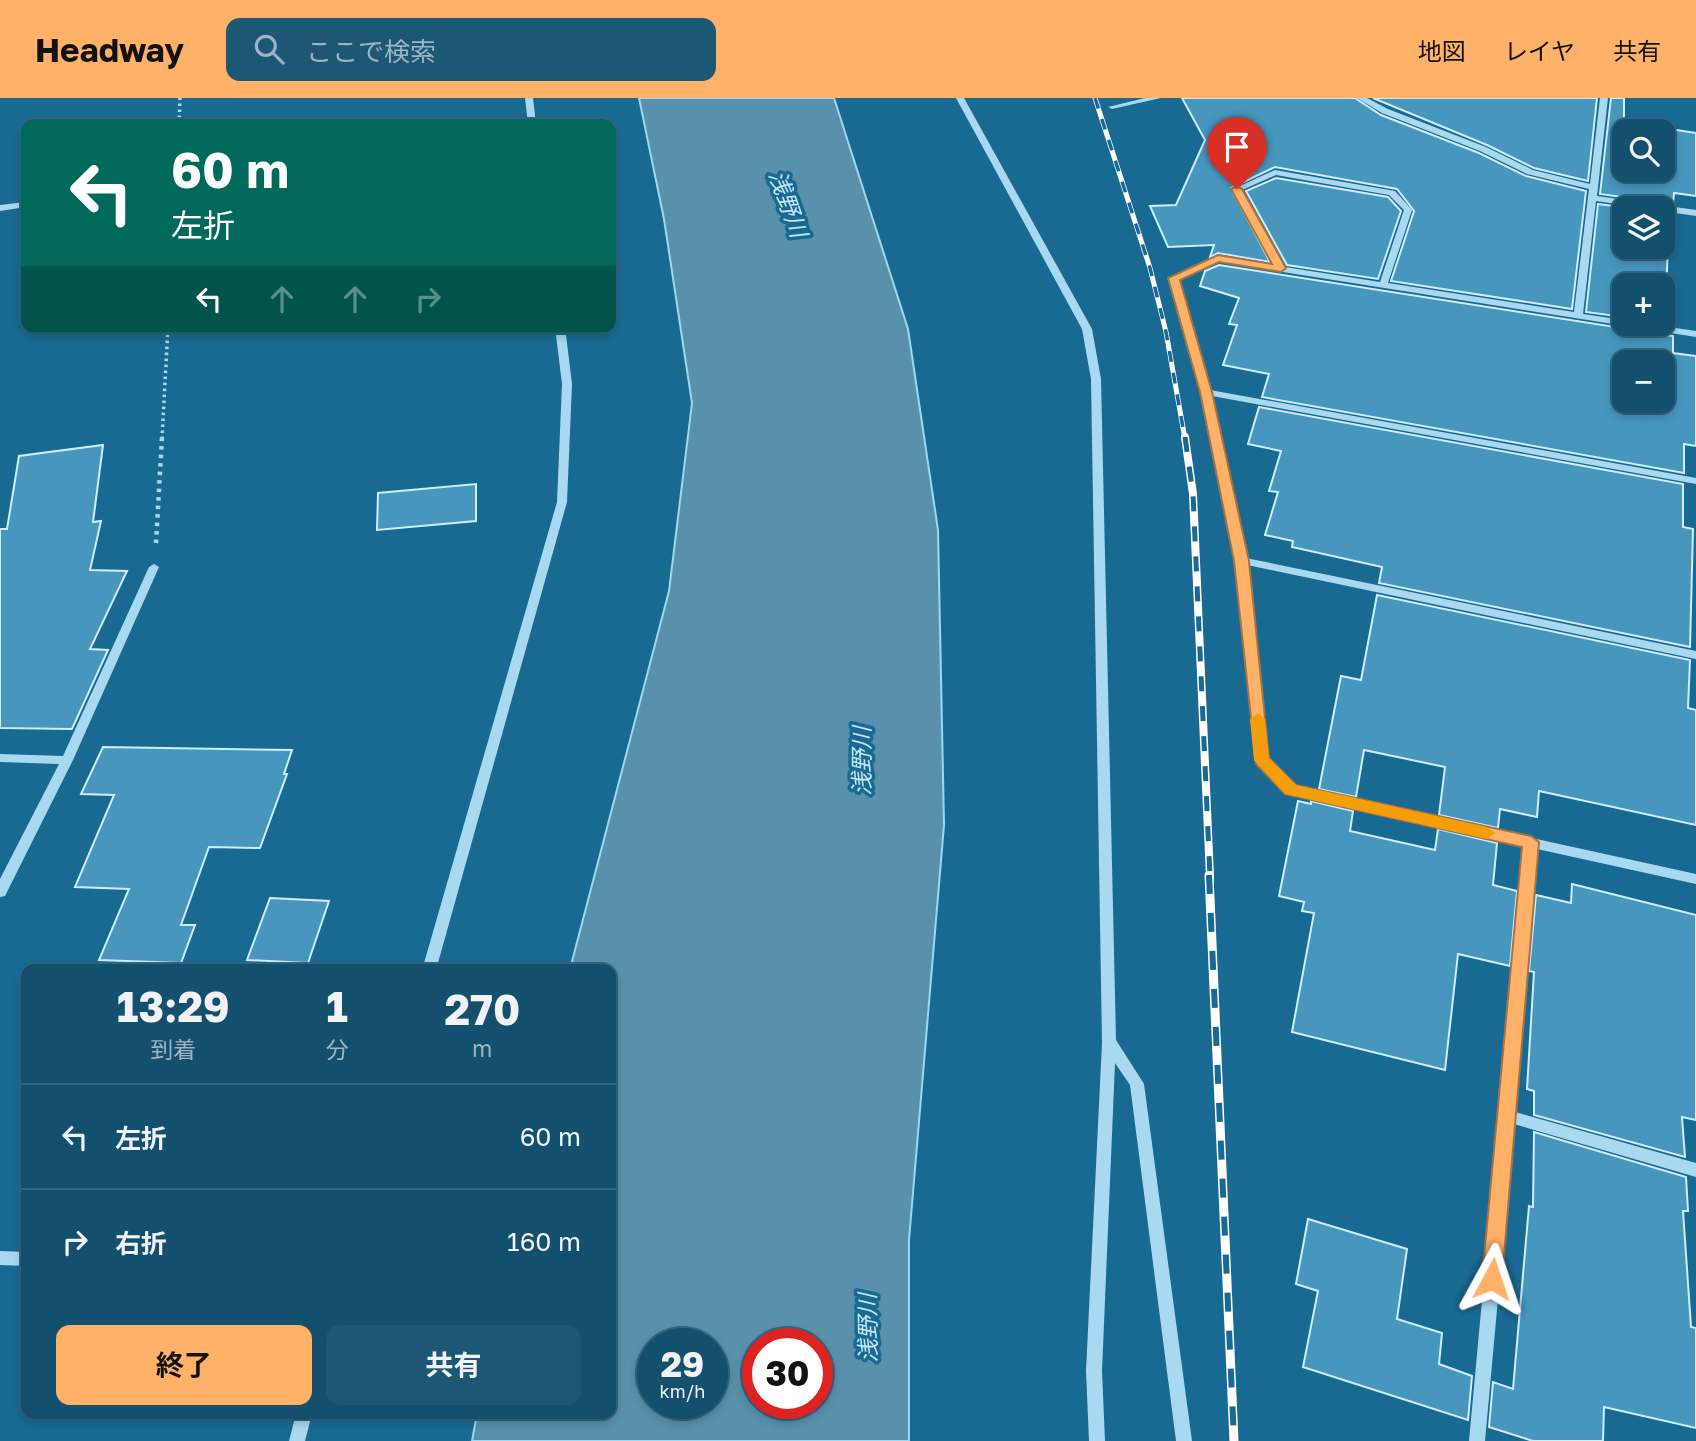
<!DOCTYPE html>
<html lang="ja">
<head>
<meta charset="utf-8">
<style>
	:root { --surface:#13506e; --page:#1c5773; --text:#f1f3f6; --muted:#9db5c2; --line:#326781; --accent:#ffb168 }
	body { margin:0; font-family:"Golos Text","Noto Sans JP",sans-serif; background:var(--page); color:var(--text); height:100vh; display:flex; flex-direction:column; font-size:26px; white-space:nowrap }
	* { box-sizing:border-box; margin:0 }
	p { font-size:23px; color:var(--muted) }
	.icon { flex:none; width:38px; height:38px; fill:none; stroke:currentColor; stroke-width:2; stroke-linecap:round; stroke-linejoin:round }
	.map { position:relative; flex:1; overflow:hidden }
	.side { position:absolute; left:21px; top:866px; width:595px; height:455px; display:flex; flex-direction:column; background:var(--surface); border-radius:14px; box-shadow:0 4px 10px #0003,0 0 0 2px var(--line) }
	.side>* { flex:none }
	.guide { position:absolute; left:21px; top:21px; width:595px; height:214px; border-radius:14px; box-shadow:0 4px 10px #0003,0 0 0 2px var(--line); background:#00695c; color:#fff; overflow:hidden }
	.fabs { position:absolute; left:1612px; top:21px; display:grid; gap:14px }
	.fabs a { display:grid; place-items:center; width:63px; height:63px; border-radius:14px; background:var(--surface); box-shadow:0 4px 10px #0003,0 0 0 2px var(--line); font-size:35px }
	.speed { position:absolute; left:637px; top:1230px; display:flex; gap:14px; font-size:35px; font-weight:700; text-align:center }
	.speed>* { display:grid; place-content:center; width:91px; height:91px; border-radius:50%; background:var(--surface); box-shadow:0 4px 10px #0003,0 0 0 2px var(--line); line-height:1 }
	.speed small { font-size:18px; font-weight:400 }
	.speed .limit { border:10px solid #d22; background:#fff; color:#111 }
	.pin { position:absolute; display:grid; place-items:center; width:60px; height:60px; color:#fff; margin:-72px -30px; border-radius:50% 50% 50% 0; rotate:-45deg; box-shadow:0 0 7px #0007 }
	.pin .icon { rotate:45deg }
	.me { position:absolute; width:77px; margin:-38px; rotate:5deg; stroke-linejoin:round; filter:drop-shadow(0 0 5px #0008) }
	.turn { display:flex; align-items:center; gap:24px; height:147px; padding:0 35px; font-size:32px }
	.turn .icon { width:91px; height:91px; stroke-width:2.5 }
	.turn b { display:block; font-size:49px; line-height:60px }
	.lanes { display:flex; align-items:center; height:66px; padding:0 35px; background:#0003; justify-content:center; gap:35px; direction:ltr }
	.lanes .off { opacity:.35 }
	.eta { display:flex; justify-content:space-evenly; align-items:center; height:119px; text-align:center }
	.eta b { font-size:42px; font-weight:700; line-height:49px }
	.primary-button { display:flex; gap:14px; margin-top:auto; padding:14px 35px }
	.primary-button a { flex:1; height:80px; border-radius:14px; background:var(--accent); color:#111; font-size:28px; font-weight:700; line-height:80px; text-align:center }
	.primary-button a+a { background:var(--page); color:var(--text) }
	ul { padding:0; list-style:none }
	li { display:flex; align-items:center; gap:21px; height:105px; padding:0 35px; border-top:2px solid var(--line) }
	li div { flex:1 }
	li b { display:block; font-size:26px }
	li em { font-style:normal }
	header { display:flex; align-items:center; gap:42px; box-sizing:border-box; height:98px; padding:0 35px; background:var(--accent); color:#111 }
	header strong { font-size:33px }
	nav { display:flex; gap:38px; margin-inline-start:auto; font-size:24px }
	.search { width:490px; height:63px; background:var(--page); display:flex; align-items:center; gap:18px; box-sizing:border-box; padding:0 24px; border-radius:14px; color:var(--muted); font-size:26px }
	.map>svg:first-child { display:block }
</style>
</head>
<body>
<header>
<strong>Headway</strong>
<div class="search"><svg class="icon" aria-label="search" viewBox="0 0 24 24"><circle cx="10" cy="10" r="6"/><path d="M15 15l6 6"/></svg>ここで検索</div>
<nav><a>地図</a><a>レイヤ</a><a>共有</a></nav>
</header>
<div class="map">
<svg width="1696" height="1343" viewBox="0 0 1696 1343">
	<rect width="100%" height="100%" fill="#196a93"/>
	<path fill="#5990ac" stroke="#9cd8f2" stroke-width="2" fill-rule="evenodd" d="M639,0h195l74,231 30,201 6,295 -35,415v201h-437l5,-27h134v-444l-41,-1 99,-378 23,-188 -28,-184zM712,1246v60h-59v-60zM817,1246v60h-59v-60z"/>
	<g fill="#4696bd" stroke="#d0edfb" stroke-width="2" fill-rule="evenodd">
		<path d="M1182,0h173l26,17 98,38 47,23 60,15 -14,118 -181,-28 23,-70 -17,-22 -122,-22 -44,21 39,74 -52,-9 -8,4 4,-12 -46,2 -18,-41 26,-1 29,-65z"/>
		<path d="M1373,0h224l-9,83 -54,-13 -47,-23z"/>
		<path d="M1611,0h13v24l72,11v63l-22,-3 -1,11 -73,-10zM1624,33h38v39h-38z"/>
		<path d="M1276,80l112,19 13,14 -23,68 -91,-14 -41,-74z"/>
		<path d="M1598,106l31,4h-5v39h38v-33l11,1 -1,29h-4l-3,80 -3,-1v-38h-38v32l-38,-5z"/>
		<path d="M1219,167l454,71v17l23,3v90l-12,-2v29l-422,-76 7,-23 -46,-9 14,-40 -8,-1 10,-26 -39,-12 5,-15zM1624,264h38v39h-38z"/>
		<path d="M1259,309l424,77v43l10,2 -3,118 -311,-64 3,-16 -90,-20 1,-6 -28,-6 13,-43 -9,-1 12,-40 -33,-7z"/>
		<path d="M103,347l-10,77 8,-1 -11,49 37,1 -37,78 18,1 -36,79 -72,-1v-199h7l12,-73z"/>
		<path d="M476,386v37l-99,9 1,-37z"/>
		<path d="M1377,497l313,65 -2,48 8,2v115l-157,-34 -2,26 -37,-8 -2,19 -59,-13 6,-48 -81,-17 -8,47 -37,-8 22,-113 20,4z"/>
		<path d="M103,649l189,3 -8,24h3l-27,74 -51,-1 -28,78h14l-14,38 -82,-3 30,-71 -54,-2 39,-92 -33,-1z"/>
		<path d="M1298,703l13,3v-3l42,10 -3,20 85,19 3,-21 59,14 -4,42 24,6 -7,75 -52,-12 -13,116 -153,-38 22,-119 -12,-2 2,-9 -25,-6z"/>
		<path d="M1572,786l124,31v205l-14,-3 3,40 -151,-42v-24l-7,-2 7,-117 -5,-1 7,-76 35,8z"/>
		<path d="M270,800l59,3 -21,62 -61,-3z"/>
		<path d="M1534,1034l152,45 2,34h-5l8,116 5,1v100l-92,-21 -1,34h-70l-44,-14 4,-45 20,7 16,-183 4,1z"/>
		<path d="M1308,1121l99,30 -10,70 45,14 -3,31 33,12 -4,44 -165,-53 15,-76 -22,-7z"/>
	</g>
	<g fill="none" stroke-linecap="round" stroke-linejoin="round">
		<g stroke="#a9d9f0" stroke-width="3.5" stroke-dasharray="2.5 3.5" stroke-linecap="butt">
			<path d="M179,26l1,-26"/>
			<path d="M162,341l6,-112"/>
		</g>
		<path stroke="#a9d9f0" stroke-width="4.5" stroke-dasharray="3.5 5" stroke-linecap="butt" d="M156,445l6,-106"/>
		<g fill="#a9d9f0" fill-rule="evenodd">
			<path d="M525,0h8l3,26h-8z"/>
			<path d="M956,0h8l128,231 9,50 15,661 28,44 48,357h-16l-46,-356 -15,-22 -13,308 3,70h-16l-3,-70 16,-328 -11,-664 -9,-50z"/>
			<path d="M1145,0h16l-49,11 -4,-2z"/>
			<path d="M1357,0h10l21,11 98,38 47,23 57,14 10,-86h8l-11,98 99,14v6l-34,-5v-3h-16l-50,-7 -13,113 41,6v4h24l48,7v6l-477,-75 -40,17 31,111 486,88v6l-484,-88 34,162 450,93v8l-449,-94 21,194 27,27 401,88v10l-159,-35 -22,263 181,51v14l-182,-53 -29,317h-16l55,-595 -237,-53 -29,-30 -22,-203 -35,-168 -31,-114 48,-22 57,9 -42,-76 42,-19 120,21 17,19 -24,73 186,29 15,-123 -62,-15 -47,-23 -98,-38zM1276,77l113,20 15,15 -24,72 -95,-15 -43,-77z"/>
			<path d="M26,104v5l-26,4v-6z"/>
			<path d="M555,229h10l7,57 -5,118 -131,468h-14l135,-468 5,-118z"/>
			<path d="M154,466l5,3 -86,193 -68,136 -5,1v-18l59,-115 -59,-2v-8l63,2 86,-189z"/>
			<path d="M0,1153l26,1v14l-26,-1z"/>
			<path d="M296,1316h16l-7,27h-16z"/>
		</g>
		<defs>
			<path id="rail-far2" d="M1095,0l55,170 16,64 19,107"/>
			<path id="rail-far1" d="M1185,339l8,57 17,383"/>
			<path id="rail" d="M1209,777l25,566"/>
		</defs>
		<use href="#rail-far2" stroke="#fff" stroke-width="5"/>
		<use href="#rail-far1" stroke="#fff" stroke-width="8"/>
		<use href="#rail" stroke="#fff" stroke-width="9"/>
		<use href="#rail-far2" stroke="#196a93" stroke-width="3.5" stroke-dasharray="11" stroke-linecap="butt"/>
		<use href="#rail-far1" stroke="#196a93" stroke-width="5" stroke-dasharray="15" stroke-linecap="butt"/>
		<use href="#rail" stroke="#196a93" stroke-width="6" stroke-dasharray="19" stroke-linecap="butt"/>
	</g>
	<path fill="#ffb168" stroke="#a67344" stroke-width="2" d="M1237,88l5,3 44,79 -5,4 -62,-10 -39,18 32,112 37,169 20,197 27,27 235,51 8,6 -37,437 -3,6 -7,3 -7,-3 -3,-6 40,-432 -237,-53 -29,-30 -22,-203 -34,-169 -32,-114 50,-23 54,9 -41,-75z"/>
	<path fill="#f59e0b" d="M1258,615l7,6 4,39 27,27 191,42 8,6 -8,6 -202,-45 -31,-34 -4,-41z"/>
	<g text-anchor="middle" stroke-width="7" stroke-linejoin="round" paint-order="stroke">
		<g font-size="23" font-style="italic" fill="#c1e6f8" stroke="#196a93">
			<text transform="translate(788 106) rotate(70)" y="8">浅野川</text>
			<text transform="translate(862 663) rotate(-90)" y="8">浅野川</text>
			<text transform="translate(868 1230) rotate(-91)" y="8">浅野川</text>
		</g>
	</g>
</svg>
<div class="fabs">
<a><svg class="icon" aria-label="search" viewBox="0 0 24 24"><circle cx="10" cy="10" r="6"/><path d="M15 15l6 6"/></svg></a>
<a><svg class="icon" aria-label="layers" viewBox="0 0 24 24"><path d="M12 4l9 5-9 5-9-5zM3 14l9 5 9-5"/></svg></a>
<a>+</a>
<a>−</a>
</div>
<div class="speed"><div>29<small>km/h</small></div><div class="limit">30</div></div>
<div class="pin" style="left:1237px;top:91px;background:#d93025"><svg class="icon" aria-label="arrive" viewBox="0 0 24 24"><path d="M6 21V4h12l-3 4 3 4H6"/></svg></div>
<svg class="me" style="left:1492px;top:1181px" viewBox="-20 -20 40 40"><path d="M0-17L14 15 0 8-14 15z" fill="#ffb168" stroke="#fff" stroke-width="4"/></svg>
<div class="guide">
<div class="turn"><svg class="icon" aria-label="left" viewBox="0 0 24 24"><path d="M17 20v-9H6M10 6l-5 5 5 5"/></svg><div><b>60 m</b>左折</div></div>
<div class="lanes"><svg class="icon" aria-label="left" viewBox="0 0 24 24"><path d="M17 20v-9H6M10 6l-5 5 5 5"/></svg><svg class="icon off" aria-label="ahead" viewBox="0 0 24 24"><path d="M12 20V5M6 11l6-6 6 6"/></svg><svg class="icon off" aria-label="ahead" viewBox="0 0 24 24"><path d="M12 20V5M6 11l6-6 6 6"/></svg><svg class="icon off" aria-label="right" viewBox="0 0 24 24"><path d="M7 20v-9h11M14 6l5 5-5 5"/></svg></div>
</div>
<section class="side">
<div class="eta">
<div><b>13:29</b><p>到着</p></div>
<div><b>1</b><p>分</p></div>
<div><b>270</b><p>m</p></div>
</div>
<ul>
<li><svg class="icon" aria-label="left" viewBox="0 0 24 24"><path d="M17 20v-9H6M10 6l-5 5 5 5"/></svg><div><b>左折</b></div><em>60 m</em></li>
<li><svg class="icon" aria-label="right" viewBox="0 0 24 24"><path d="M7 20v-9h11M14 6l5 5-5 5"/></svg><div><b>右折</b></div><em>160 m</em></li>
</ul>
<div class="primary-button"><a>終了</a><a>共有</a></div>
</section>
</div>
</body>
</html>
